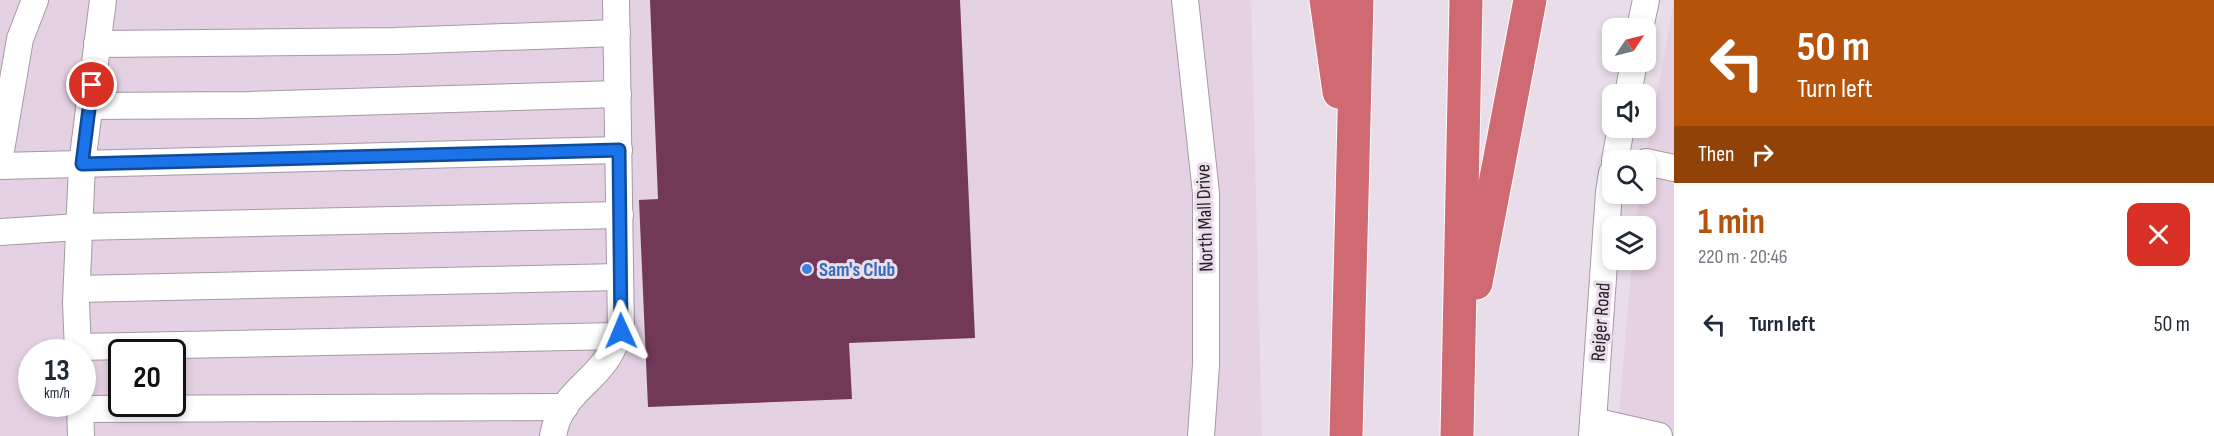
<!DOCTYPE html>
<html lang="en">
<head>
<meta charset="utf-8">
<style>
	:root { --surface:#fff; --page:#f6f6f7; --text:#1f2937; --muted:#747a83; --accent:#b45309 }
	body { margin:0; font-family:"Sofia Sans Condensed",sans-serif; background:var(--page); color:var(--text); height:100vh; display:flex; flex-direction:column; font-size:22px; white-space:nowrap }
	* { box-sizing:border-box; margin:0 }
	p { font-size:20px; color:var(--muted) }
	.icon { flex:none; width:33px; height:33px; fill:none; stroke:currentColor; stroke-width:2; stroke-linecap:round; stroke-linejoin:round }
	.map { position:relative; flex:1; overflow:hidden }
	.side { display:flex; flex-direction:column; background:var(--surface); width:540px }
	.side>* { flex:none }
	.guide { background:#b45309; color:#fff; overflow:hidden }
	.needle { width:39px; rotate:55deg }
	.tools { position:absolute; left:1602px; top:18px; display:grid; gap:12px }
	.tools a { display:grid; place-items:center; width:54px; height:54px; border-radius:12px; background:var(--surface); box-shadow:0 3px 9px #0003; font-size:30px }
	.speed { position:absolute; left:18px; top:339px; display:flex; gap:12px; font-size:30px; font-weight:700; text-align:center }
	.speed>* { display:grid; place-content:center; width:78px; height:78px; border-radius:50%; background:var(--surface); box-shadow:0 3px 9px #0003; line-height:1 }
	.speed small { font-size:15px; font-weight:400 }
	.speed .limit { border:3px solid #111; border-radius:9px; background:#fff; color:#111 }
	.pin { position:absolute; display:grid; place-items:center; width:51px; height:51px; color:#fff; margin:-26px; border:3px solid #fff; border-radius:50%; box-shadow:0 2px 6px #0007 }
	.me { position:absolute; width:66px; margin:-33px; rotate:359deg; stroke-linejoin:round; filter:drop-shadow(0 0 4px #0008) }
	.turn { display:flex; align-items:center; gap:21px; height:126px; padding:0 24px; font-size:27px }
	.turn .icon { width:78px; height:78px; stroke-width:2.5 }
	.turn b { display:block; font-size:42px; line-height:51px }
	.then { display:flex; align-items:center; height:57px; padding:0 24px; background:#0003; gap:12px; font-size:22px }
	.round { display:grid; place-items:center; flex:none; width:63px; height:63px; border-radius:12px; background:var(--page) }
	.overview { display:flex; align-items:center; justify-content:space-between; height:102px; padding:0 24px }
	h1 { font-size:36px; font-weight:700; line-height:45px; color:var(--accent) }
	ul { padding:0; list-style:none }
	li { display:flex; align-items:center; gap:18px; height:78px; padding:0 24px }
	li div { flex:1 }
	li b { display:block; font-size:22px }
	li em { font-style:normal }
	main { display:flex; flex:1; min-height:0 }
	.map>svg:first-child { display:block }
</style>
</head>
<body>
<main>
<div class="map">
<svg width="1674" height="436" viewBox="0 0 1674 436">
	<rect width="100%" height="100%" fill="#eaddea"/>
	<g fill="#e4d1e3" fill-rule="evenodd">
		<path d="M0,0h1251l11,436h-1262zM32,352h50v52h-50zM122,352h50v52h-50z"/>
		<path d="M1674,0v436h-57l15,-176h14v-34h-11v-3l5,-29h6l-1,-34z"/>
	</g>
	<path fill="#723857" d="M650,0h310l15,338 -126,5 3,56 -204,8 -9,-207 19,-1z"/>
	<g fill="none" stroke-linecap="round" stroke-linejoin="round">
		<defs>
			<g id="minor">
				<path d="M1185,0l21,193v172l-5,71"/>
				<path d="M1640,28l6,-28"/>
				<path d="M97,44l298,-3 222,-8"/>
				<path d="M1628,94l6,-32"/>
				<path d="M89,106l161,-1 368,-11"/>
				<path d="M0,156l20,-117 15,-39"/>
				<path d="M1615,160l6,-32"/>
				<path d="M1646,162l28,6"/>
				<path d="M0,166l619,-16"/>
				<path d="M0,232l79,-5 541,-12"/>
				<path d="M77,289l543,-12"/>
				<path d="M78,347l541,-11"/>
				<path d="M78,352l-2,-50 6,-138 21,-164"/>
				<path d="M80,404l1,32"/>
				<path d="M80,409l485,-2"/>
				<path d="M1593,421l66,15"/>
				<path d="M553,436c6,-38 34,-49 53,-76 6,-8 10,-20 15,-29l-5,-331"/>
				<path d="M1592,436l17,-244 3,-19"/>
			</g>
			<g id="highway">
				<path d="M1326,0l13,92"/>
				<path d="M1476,283l54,-283"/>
				<path d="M1346,436l11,-436"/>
				<path d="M1457,436l9,-436"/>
			</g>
		</defs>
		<use href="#minor" stroke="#a699a5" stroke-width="28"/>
		<use href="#highway" stroke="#fff" stroke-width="35"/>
		<use href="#minor" stroke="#fff" stroke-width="26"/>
		<use href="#highway" stroke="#d06a72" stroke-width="33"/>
	</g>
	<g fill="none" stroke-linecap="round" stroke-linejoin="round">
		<defs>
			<path id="route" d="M92,85l-10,79 537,-14 2,181"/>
		</defs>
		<use href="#route" stroke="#114b97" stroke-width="15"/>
		<use href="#route" stroke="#1a73e8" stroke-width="10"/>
	</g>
	<circle fill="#3f7fe0" stroke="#eaddea" stroke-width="2" cx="807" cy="269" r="6"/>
	<g text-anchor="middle" stroke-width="6" stroke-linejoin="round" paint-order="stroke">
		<g font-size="20" fill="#252025" stroke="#eaddea">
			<text transform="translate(1204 218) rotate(-92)" y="7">North Mall Drive</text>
			<text transform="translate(1600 322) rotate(-86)" y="7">Reiger Road</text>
		</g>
		<g font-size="20" font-weight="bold" fill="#366cbe" stroke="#eaddea" text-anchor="start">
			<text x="819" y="276">Sam's Club</text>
		</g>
	</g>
</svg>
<div class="tools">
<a><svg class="needle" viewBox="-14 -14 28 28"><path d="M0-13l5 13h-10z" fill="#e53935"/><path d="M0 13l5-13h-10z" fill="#747a83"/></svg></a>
<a><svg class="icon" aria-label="sound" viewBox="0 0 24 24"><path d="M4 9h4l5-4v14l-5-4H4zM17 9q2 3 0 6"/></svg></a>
<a><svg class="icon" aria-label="search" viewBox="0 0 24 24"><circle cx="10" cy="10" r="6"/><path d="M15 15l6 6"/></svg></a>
<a><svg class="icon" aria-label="layers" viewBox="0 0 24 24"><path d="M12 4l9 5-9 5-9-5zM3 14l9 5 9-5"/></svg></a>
</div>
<div class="speed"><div>13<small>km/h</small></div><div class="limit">20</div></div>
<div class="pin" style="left:92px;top:85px;background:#d93025"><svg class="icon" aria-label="arrive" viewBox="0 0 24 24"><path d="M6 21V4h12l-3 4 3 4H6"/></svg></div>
<svg class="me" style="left:621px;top:331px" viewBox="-20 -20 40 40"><path d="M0-17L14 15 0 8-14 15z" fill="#1a73e8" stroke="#fff" stroke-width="4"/></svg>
</div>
<section class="side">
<div class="guide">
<div class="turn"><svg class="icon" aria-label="left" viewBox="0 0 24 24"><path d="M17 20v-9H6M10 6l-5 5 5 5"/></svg><div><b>50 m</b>Turn left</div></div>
<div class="then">Then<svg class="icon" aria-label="right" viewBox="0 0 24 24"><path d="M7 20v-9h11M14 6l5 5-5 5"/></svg></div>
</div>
<div class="overview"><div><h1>1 min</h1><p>220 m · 20:46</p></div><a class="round" style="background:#d93025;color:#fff"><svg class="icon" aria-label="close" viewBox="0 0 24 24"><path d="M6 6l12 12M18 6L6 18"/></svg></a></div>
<ul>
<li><svg class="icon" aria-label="left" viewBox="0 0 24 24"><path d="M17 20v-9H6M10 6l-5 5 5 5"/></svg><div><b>Turn left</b></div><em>50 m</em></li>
</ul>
</section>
</main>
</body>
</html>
